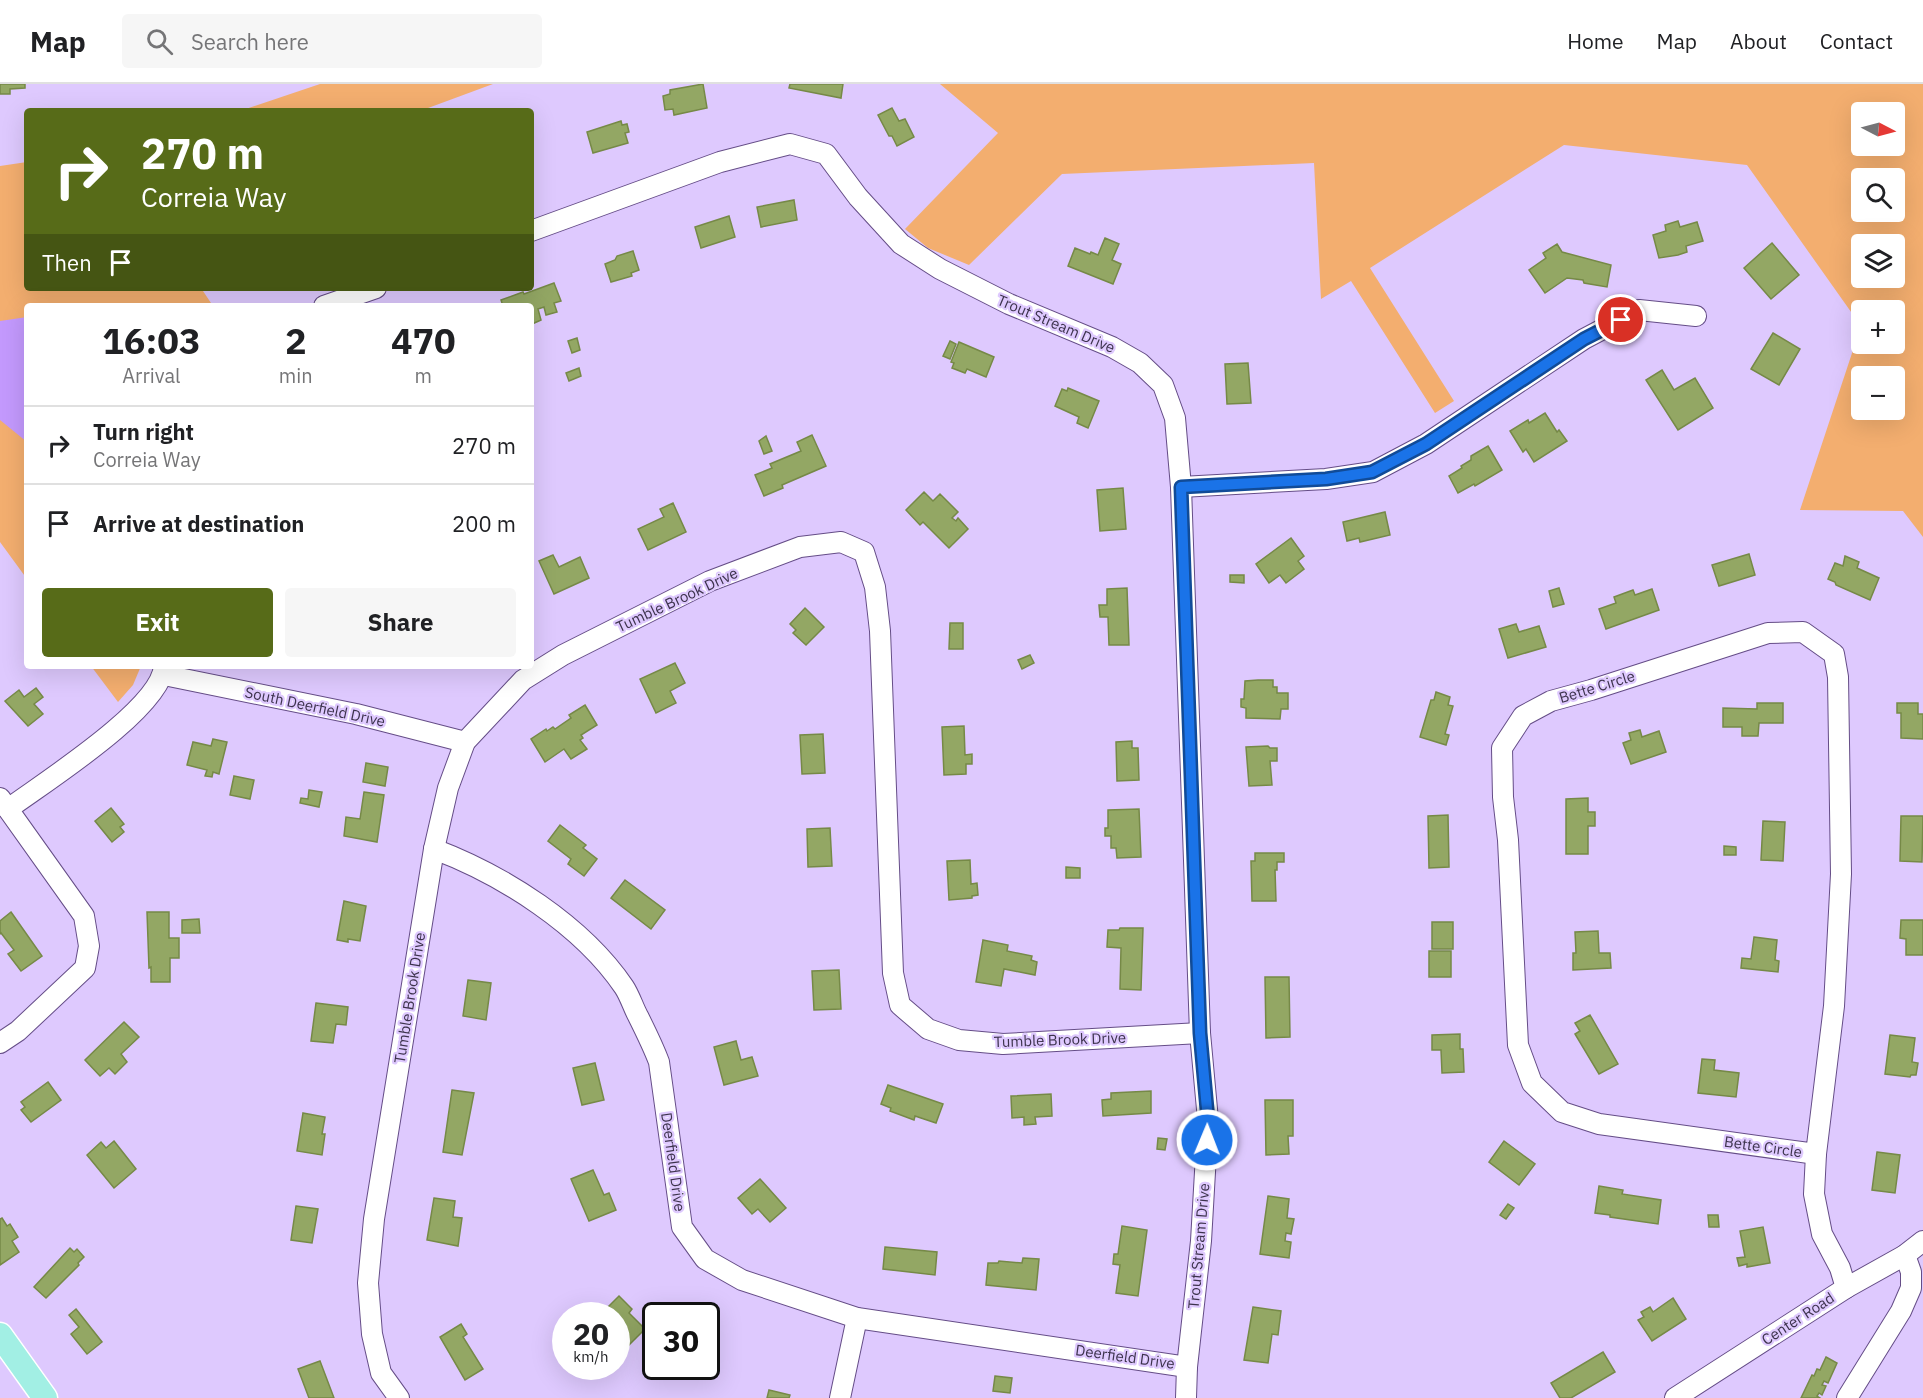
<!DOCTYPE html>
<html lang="en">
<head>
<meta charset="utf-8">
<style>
	:root { --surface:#fff; --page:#f6f6f6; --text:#202124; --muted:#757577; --line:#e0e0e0; --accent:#576b18 }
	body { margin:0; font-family:"IBM Plex Sans",sans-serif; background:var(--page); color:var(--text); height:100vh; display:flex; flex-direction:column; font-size:22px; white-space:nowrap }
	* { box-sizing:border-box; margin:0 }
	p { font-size:20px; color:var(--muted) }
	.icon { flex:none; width:33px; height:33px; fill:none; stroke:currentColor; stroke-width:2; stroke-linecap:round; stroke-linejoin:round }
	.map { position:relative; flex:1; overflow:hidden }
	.side { position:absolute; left:24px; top:219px; width:510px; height:366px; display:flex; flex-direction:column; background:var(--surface); border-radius:6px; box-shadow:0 6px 24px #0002 }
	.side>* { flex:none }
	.guide { position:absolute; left:24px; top:24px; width:510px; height:183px; border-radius:6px; box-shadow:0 6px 24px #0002; background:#576b18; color:#fff; overflow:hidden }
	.needle { width:39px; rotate:96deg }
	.controls { position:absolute; left:1851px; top:18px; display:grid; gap:12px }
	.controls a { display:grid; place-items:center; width:54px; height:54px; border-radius:6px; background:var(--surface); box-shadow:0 6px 24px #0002; font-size:30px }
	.speed { position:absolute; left:552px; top:1218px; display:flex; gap:12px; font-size:30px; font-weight:700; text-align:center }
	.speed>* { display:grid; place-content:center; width:78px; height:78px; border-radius:50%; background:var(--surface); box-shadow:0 6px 24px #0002; line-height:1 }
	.speed small { font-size:15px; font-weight:400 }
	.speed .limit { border:3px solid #111; border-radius:9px; background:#fff; color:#111 }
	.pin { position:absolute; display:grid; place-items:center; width:51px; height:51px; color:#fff; margin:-26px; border:3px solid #fff; border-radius:50%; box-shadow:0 2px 6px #0007 }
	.me { position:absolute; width:66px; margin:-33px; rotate:1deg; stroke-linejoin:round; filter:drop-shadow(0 0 4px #0008) }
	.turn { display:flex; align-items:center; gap:21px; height:126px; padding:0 18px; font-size:27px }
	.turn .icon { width:78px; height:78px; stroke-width:2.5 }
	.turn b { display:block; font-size:42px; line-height:51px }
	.then { display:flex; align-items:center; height:57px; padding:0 18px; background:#0003; gap:12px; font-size:22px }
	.eta { display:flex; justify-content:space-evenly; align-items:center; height:102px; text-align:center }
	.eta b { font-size:36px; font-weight:700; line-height:42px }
	.primary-button { display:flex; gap:12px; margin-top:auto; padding:12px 18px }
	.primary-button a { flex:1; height:69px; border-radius:6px; background:var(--accent); color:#fff; font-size:24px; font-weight:700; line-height:69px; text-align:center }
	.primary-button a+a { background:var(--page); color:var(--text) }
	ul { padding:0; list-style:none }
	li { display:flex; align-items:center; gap:18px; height:78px; padding:0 18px; border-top:2px solid var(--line) }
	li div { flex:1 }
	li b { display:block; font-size:22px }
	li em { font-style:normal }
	header { display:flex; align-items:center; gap:36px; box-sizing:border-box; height:84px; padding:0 30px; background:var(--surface); border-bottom:2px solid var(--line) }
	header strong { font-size:28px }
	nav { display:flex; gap:33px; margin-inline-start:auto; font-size:21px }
	.search { width:420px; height:54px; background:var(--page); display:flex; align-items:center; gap:15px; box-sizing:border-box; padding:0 21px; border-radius:6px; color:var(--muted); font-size:22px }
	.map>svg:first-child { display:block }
</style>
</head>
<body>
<header>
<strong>Map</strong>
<div class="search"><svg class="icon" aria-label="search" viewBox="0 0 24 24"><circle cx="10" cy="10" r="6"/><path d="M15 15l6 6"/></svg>Search here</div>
<nav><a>Home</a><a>Map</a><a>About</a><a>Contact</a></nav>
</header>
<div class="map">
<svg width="1923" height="1314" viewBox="0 0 1923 1314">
	<rect width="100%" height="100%" fill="#dec9fe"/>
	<g fill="#f3ae6f" fill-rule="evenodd">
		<path d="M320,0h173l-73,27h-180z"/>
		<path d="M940,0h983v453l-20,-26 -103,-1 61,-184 -114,-161 -183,-20 -194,123 84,133 -19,12 -84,-132 -30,18 -7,-136 -252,11 -93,91 -41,-17 -23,-19 93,-96zM1862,28h32v34h-32zM1862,94h32v34h-32zM1862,160h32v34h-32zM1862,226h32v34h-32zM1862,292h32v34h-32z"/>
		<path d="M27,78v126h174l12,18h-186v273l-27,-37v-376z"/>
		<path d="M91,582h50l-8,19 -15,17z"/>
	</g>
	<path fill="#c399fd" d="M27,233v125l-27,-22v-99z"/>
	<g fill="#93a764" stroke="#768947" stroke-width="1.5">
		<path d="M0,0h25v4l-15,1v5h-10z"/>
		<path d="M703,0l4,24 -33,7 -1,-6 -8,1 -2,-14 7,-2v-4z"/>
		<path d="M790,0h53l-2,14 -52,-10z"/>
		<path d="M892,24l7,13 6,-2 9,18 -17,9 -5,-10h-3l-11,-21z"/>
		<path d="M621,37l1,4 5,-1 2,8 -4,1 3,10 -35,10 -6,-21z"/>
		<path d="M794,116l3,20 -36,7 -4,-20z"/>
		<path d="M729,132l6,21 -34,11 -6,-21z"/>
		<path d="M1678,137l2,6 17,-5 6,19 -17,5 1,6 -9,3 -19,3 -6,-23 13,-4 -1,-6z"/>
		<path d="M1105,154l14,6 -7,16 9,4 -8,20 -45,-18 7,-18 15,6 1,-2 7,3z"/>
		<path d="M1772,159l27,32 -28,24 -27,-31z"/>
		<path d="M1557,160l5,8 49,13 -4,22 -23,-4 -1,-3 -16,-2 -22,15 -16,-23 17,-12 -3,-5z"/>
		<path d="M633,167l6,19 -8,3 1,3 -21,6 -6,-18 10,-4 2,-4z"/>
		<path d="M554,199l7,18 -7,2 3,9 -11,3 -2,-8 -6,2 3,11 -9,4 -1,-18h-28l-2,-6 22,-8 1,2z"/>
		<path d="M1773,249l27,16 -21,36 -28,-16z"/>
		<path d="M577,254l3,12 -8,3 -4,-12z"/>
		<path d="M950,257l6,3 -6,15 -7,-3z"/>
		<path d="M959,258l35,15 -8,20 -19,-8 -2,4 -13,-5 2,-5 -3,-1z"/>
		<path d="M1248,279l3,40 -24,1 -2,-40z"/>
		<path d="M579,284l2,8 -12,5 -3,-8z"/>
		<path d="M1662,286l12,20 21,-12 18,30 -35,22 -32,-50z"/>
		<path d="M1068,304l31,13 -11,27 -11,-5 2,-6 -24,-11 7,-17 5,2z"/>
		<path d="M1545,329l12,19 2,-2 8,11 -33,21 -8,-13 -3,3 -13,-21 18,-11 1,3z"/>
		<path d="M812,351l14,31 -44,19 1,3 -19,8 -9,-21 17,-7 -2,-4 31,-13 -4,-9z"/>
		<path d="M766,352l6,15 -8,3 -5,-13z"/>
		<path d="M1488,362l14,24 -27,16 -1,-2 -16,9 -9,-17 13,-8 -1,-2 10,-6v-4z"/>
		<path d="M1123,404l3,41 -26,2 -3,-41z"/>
		<path d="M924,408l9,9 7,-7 18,18 -6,6 4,3 2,-3 10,11 -19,19 -26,-26 -3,3 -14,-15z"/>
		<path d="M673,419l13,29 -38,18 -10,-21 26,-12 -4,-8z"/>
		<path d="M1385,428l5,23 -30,7 -1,-4 -12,3 -4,-19z"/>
		<path d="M1291,454l13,18 -6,5 6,8 -18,14 -6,-8 -11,8 -13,-19z"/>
		<path d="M1749,470l6,21 -36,11 -7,-21z"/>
		<path d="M553,471l6,12 21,-10 9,21 -35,16 -15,-33z"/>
		<path d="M1845,472l14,6 -2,6 22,10 -9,22 -34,-15 -1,-3 -7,-3 7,-16 8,3z"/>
		<path d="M1230,491h14v8l-14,-1z"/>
		<path d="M1127,504l2,57h-20l-1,-28h-8l-1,-12h8v-16z"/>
		<path d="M1559,504l5,16 -11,3 -4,-16z"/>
		<path d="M1652,505l7,21 -53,19 -7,-20 17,-6 -2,-6 19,-7 2,5z"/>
		<path d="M805,524l19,19 -18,18 -13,-12 3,-3 -6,-6z"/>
		<path d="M950,539h13v26h-14z"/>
		<path d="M1516,540l3,8 20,-6 7,21 -38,11 -9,-29z"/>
		<path d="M1030,571l4,8 -12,6 -4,-9z"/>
		<path d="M675,579l10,20 -15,8 6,12 -20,10 -16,-34z"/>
		<path d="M1258,596h15v7h4v6h11v16h-7l-1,10 -34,-1v-10l-5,-1v-8h3l1,-18z"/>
		<path d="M36,604l7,9 -9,7 9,10 -15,12 -23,-25 14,-11 5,7z"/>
		<path d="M1436,608l14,5 -2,8 5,1 -8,28 4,1 -3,10 -26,-8 11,-37h3z"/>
		<path d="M1757,619h26v20h-24l-1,13h-16v-9h-19v-19l34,1z"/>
		<path d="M1897,619h21v11h5v25l-22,-1v-25h-4z"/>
		<path d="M585,621l12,20 -16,10 2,3 -3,2 7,9 -16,10 -7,-10 -19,13 -14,-23 15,-10 1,2 6,-4 2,2 16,-11 -2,-3z"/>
		<path d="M964,642l1,29 7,-1v10h-6v10l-22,1 -2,-48z"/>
		<path d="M1640,646l2,7 17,-6 7,21 -35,12 -8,-21 8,-3 -2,-7z"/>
		<path d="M823,650l2,39 -23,1 -2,-39z"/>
		<path d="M213,655l14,3 -8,32 -6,-2 -1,5 -7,-1 2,-6 -20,-5 6,-23 18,4z"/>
		<path d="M1132,657v7h6l1,32 -22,1 -1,-39z"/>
		<path d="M1268,662l2,2h7v13h-7l2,24 -23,1 -3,-39z"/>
		<path d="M366,679l22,4 -3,19 -22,-4z"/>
		<path d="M234,692l20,4 -4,19 -20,-4z"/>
		<path d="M309,706l13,2 -3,15 -19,-4 1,-5 7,1z"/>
		<path d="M364,708l20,3 -7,47 -33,-6 2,-19 14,2z"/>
		<path d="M1588,714v14h7v14h-7v28h-22v-55z"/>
		<path d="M111,724l13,16 -4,3 4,5 -12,10 -17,-21z"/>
		<path d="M1139,725l2,48 -24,1 -1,-10h-5v-12h-6v-8h3v-18z"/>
		<path d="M1448,731l1,52 -20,1 -1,-52z"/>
		<path d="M1901,732h22l-1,46 -22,-1z"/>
		<path d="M1763,737l22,1 -2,39 -22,-1z"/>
		<path d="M560,741l26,20 -3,3 14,11 -13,17 -16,-12 3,-5 -23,-18z"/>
		<path d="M830,744l2,38 -24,1 -1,-38z"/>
		<path d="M1724,762l12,1v8h-12z"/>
		<path d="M1255,769h29v9h-7v8h-2l1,31h-24l-1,-40h4z"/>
		<path d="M970,776l1,24 6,-1 1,12 -6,1v2l-23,2 -2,-39z"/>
		<path d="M1066,783l14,1v10h-14z"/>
		<path d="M625,796l40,30 -14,19 -40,-31z"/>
		<path d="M344,817l22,5 -6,35 -12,-2v3l-11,-2z"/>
		<path d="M11,828l31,44 -21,15 -13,-17 6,-4 -13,-17 -1,1v-13z"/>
		<path d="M147,828h22v26h10v20h-9v24h-19v-15l-2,1z"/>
		<path d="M199,835l1,14h-18v-13z"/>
		<path d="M1901,836h22v35h-17v-16l-6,-1z"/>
		<rect x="1432" y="838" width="21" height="27"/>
		<path d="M1120,844h23l-2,62 -21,-1 1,-41 -14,-1 1,-17h11z"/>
		<path d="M1598,847l1,22h11l1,15 -38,2v-17h3l-1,-21z"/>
		<path d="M1754,853l23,3 -2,20 4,1 -1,11 -37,-4 1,-10 9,1z"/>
		<path d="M983,856l25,5 -1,6 25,5 -1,4 6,2 -2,13 -31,-6 -3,17 -25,-4z"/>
		<rect x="1429" y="867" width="22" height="26"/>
		<path d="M839,886l2,39 -27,1 -2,-39z"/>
		<path d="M1265,893h24l1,60 -24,1z"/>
		<path d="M468,896l23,3 -5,37 -23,-4z"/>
		<path d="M316,919l32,4 -2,18 -10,-1 -3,19 -22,-2z"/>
		<path d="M1590,931l28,49 -19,10 -24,-40 5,-3 -5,-8z"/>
		<path d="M124,938l15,15 -18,17 6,8 -12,12 -6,-6 -9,8 -15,-16z"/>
		<path d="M1460,950v15h3l1,23 -22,1 -1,-23h-9v-15z"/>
		<path d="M1890,951l25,3 -3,24 6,1 -2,12h-5l-1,2 -25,-3z"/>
		<path d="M736,957l5,19 11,-3 6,19 -34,9 -10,-38z"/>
		<path d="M1702,975l13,1 -1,10 25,3 -3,24 -38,-4z"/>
		<path d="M595,979l9,37 -22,5 -9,-37z"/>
		<path d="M48,998l13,18 -30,22 -10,-12 4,-3 -4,-5z"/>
		<path d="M888,1001l55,19 -7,19 -21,-7 -1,4 -24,-9 1,-3 -10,-4z"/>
		<path d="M452,1006l22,3 -12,62 -19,-3z"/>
		<path d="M1151,1007v22l-48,3 -1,-16 9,-1v-6z"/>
		<path d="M1051,1010l1,22 -17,1 1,7 -12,1v-8l-12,1 -1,-22z"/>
		<path d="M1265,1016h28v36h-5l1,18 -23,1z"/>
		<path d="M303,1029l22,4 -3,17h3l-3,21 -25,-4z"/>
		<path d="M1158,1054l9,1 -2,11 -8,-1z"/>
		<path d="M114,1057l22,28 -22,19 -27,-33 14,-13 5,6z"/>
		<path d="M1504,1057l31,23 -16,21 -30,-23z"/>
		<path d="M1877,1068l23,3 -5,38 -23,-3z"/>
		<path d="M593,1086l11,25 5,-2 7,17 -27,11 -18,-42z"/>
		<path d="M760,1095l26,29 -16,14 -12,-13 -6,5 -14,-16z"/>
		<path d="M1599,1102l24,4 -1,4 39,6 -3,24 -48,-7v-2l-15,-2z"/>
		<path d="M1268,1112l21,3 -2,19 7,1 -3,15 -5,-1 -1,8 6,1 -2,16 -29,-4z"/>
		<path d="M434,1114l21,3 -2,16 9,1 -4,28 -31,-6z"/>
		<path d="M1508,1120l6,4 -8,11 -6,-4z"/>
		<path d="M296,1122l22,3 -6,34 -21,-3z"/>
		<path d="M1708,1131h10l1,12h-10z"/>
		<path d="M2,1134l5,8 3,-2 8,13 -6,4 7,11 -19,13v-46z"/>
		<path d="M1122,1142l25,4 -9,66 -22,-3 4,-28 -7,-1 1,-10h4z"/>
		<path d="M1763,1143l7,36 -23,4v-3l-8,2 -2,-8 8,-1 -5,-26z"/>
		<path d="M885,1163l52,5 -2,23 -52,-6z"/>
		<path d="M70,1164l4,4 3,-3 7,8 -6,6 1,2 -33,33 -12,-11z"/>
		<path d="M1023,1174l16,1 -3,31 -50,-5 2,-22h10l1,-2 23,2z"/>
		<path d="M619,1212l13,13 -3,4 16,16 -18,18 -11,-10 8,-7 -8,-7v-7h-7l-5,-5z"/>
		<path d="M1673,1214l13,21 -34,22 -14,-21 6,-3 -3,-5 9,-5 3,5z"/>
		<path d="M1253,1223l28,4 -3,24 -6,-1 -4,29 -24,-3z"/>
		<path d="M76,1225l26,33 -15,12 -16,-20 8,-7 -10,-12z"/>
		<path d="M461,1240l6,10 -4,3 20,32 -18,11 -25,-43z"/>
		<path d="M1603,1268l12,20 -44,26h-11l-9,-15z"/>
		<path d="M1826,1273l11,6 -9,20 -4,-2 -2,4 4,1 -4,9 -3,-2 -2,3 3,2h-19l11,-23 2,1 3,-7 3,1z"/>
		<path d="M320,1277l14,37h-25l-11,-29z"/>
		<path d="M995,1292l17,2 -2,15 -17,-2z"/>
		<path d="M769,1306l21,5 -1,3h-22z"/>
	</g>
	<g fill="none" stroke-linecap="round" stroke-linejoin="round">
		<defs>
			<g id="minor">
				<path d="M531,147l189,-69 70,-18 36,10 32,43 43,47 39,25 69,35 103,43 28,16 23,22 12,33 6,69 19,546 8,87 -7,121 -14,126 -1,31"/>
				<path d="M324,222l52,-18"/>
				<path d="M1181,403l145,-8 47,-7 53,-28 158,-105 55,-29 57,6"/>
				<path d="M1803,548l31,22 4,23 3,197 -7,132 -18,148 -217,-30 -37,-12 -30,-29 -14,-38 -10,-205 -5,-43 -1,-49 21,-32 28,-15 40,-11 177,-57z"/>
				<path d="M164,591l192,39 109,28"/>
				<path d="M0,714l84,118 5,30 -4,22 -67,63 -18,12"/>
				<path d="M8,725c35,-26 153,-100 156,-143"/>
				<path d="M434,765c69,26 148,76 190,138 6,9 9,20 14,29 8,16 15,30 21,46l23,165 23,32 37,21 115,38 330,49"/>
				<path d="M1816,1070l-2,40 8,40 18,34 6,20"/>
				<path d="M399,1314l-18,-25 -9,-39 -4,-51 6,-64 60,-370 14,-61 17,-46 58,-62 40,-25 147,-74 90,-34 41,-5 23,10 11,35 5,44 13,342 7,32 28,24 31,11 44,4 197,-11"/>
				<path d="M840,1314l17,-80"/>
				<path d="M1675,1314l171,-110 59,-33 18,-14"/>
				<path d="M1847,1314l54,-87 10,-23v-16l-6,-17"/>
			</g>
			<path id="major" d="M0,1251l45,63"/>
		</defs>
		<use href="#minor" stroke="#654d87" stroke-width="22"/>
		<use href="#major" stroke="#fff" stroke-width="27"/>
		<use href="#minor" stroke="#fff" stroke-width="20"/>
		<use href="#major" stroke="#a2efe4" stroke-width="24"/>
	</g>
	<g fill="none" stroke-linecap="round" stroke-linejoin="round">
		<defs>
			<path id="route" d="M1207,1056l1,-20 -8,-87 -19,-546 145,-8 46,-7 54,-28 158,-105 37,-19"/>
		</defs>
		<use href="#route" stroke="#114b97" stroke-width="15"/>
		<use href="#route" stroke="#1a73e8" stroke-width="10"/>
	</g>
	<g text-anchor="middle" stroke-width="4.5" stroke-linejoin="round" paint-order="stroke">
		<g font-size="15" fill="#3d334d" stroke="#dec9fe">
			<text transform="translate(1056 240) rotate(23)" y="5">Trout Stream Drive</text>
			<text transform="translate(677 516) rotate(-25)" y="5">Tumble Brook Drive</text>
			<text transform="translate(1597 603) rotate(-17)" y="5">Bette Circle</text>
			<text transform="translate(315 623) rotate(12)" y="5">South Deerfield Drive</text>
			<text transform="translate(410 914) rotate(-81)" y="5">Tumble Brook Drive</text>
			<text transform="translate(1060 956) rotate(-2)" y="5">Tumble Brook Drive</text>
			<text transform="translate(1763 1063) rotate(8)" y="5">Bette Circle</text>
			<text transform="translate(673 1078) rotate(82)" y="5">Deerfield Drive</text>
			<text transform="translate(1199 1162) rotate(-85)" y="5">Trout Stream Drive</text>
			<text transform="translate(1798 1235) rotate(-33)" y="5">Center Road</text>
			<text transform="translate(1125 1273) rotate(8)" y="5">Deerfield Drive</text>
		</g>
	</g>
</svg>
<div class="controls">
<a><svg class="needle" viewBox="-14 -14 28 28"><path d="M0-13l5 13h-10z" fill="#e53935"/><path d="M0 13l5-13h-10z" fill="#757577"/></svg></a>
<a><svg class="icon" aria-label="search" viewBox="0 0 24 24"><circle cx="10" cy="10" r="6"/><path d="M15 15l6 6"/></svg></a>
<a><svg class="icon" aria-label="layers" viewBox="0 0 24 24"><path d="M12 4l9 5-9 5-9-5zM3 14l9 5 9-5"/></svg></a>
<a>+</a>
<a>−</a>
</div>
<div class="speed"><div>20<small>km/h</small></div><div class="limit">30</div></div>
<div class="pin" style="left:1621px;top:236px;background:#d93025"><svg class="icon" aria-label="arrive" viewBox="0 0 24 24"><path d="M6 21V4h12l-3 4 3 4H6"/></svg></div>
<svg class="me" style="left:1207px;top:1056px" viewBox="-20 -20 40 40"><circle r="17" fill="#1a73e8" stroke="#fff" stroke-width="3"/><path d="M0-11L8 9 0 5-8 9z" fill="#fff"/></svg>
<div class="guide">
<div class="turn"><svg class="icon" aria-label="right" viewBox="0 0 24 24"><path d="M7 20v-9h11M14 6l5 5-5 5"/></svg><div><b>270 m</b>Correia Way</div></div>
<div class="then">Then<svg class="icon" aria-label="arrive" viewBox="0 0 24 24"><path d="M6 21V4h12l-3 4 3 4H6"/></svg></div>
</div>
<section class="side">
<div class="eta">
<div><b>16:03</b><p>Arrival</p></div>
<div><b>2</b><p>min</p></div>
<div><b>470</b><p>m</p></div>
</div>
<ul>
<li><svg class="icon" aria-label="right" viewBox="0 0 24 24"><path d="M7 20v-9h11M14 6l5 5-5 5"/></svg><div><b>Turn right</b><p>Correia Way</p></div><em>270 m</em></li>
<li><svg class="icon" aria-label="arrive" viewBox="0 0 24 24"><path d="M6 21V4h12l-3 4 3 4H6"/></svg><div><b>Arrive at destination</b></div><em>200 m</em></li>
</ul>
<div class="primary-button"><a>Exit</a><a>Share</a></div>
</section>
</div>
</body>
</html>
